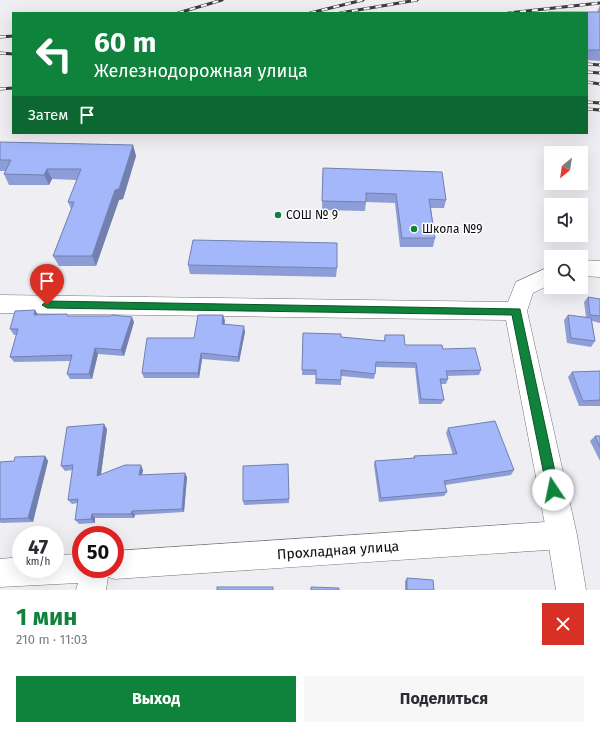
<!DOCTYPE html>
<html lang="ru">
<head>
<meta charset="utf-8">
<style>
	:root { --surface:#fff; --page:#f7f7f7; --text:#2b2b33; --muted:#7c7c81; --accent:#0f833c }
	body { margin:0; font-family:"Fira Sans",sans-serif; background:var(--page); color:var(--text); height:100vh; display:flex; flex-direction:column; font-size:15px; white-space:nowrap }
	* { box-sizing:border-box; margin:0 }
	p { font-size:13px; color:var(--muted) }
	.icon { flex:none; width:22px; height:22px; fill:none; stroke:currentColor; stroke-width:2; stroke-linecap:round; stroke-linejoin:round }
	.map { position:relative; height:590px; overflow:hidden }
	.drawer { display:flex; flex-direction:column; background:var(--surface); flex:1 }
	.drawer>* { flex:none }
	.guide { position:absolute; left:12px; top:12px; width:576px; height:122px; border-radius:0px; box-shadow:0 4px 16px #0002; background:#0f833c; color:#fff; overflow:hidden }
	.needle { width:26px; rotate:210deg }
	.controls { position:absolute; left:544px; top:146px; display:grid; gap:8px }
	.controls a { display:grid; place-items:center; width:44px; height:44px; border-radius:0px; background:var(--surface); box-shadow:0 4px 16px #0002; font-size:20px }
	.speed { position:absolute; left:12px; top:526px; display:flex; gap:8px; font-size:20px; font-weight:700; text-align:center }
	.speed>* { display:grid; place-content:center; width:52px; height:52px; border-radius:50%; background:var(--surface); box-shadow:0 4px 16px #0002; line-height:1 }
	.speed small { font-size:10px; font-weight:400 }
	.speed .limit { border:6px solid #d22; background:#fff; color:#111 }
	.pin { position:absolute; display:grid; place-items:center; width:34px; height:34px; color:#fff; margin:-41px -17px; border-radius:50% 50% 50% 0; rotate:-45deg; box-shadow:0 0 4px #0007 }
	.pin .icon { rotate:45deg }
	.me { position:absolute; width:44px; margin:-22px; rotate:349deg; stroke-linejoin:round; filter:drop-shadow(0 0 3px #0008) }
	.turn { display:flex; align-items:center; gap:14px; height:84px; padding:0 16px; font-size:18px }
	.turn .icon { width:52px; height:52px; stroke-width:2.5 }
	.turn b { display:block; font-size:28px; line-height:34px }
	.then { display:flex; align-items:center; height:38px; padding:0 16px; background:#0003; gap:8px; font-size:15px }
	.round { display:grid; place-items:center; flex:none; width:42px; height:42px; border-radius:0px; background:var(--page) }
	.head { display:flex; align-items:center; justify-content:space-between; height:68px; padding:0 16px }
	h1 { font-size:24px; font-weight:700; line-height:30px; color:var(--accent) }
	.button { display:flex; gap:8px; margin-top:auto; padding:8px 16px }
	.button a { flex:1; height:46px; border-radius:0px; background:var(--accent); color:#fff; font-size:16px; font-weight:700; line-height:46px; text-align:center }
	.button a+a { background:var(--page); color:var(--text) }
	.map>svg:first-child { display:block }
</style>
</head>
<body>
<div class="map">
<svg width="600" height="590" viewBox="0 0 600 590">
	<rect width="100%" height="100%" fill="#efeef2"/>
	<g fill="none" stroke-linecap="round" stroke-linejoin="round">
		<defs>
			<path id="street" d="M562,521l10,4 4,10 -4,10 -10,4 -447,30 -7,-2 -2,13h-30l2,-7 -78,4v-28l21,-2v12h34v-14l26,-1v15h34v-18z"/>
			<g id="secondary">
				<path d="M581,260l19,1v16l-19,-1z"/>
				<path d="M551,266v18l-18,9 -6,18 50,224 9,55h-30l-9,-55 -41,-215 -506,-7v-18l508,7 8,-20z"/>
			</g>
		</defs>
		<use href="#street" stroke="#747376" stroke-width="1"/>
		<use href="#secondary" stroke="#747376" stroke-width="1"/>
		<use href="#street" fill="#fff" fill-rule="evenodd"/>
		<use href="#secondary" fill="#fff" fill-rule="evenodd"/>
		<defs>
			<g id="rail">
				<path d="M178,13l44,-13"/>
				<path d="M310,13l53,-13"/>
				<path d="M340,13l77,-13"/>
				<path d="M508,13l92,-10"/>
				<path d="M0,37l13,-1"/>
				<path d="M0,53l13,1"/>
				<path d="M587,64l13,1"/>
				<path d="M587,72l13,1"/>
				<path d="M587,82l13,2"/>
				<path d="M0,89l13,-1"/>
				<path d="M587,102l13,1"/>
				<path d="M587,109l13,1"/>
			</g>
		</defs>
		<use href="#rail" stroke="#3c3b3d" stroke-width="3"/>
		<use href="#rail" stroke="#fdfcff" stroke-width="2" stroke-dasharray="6" stroke-linecap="butt"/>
	</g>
	<g fill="#8d9dd7">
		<path d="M600,5v56l-13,-1v-47h-39v-1h49z"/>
		<path d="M0,142l133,3 3,11 -13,43 -4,1 -23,66h-37l-6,-10 18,-47 -3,-7 9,-22 -25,-1 -3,6h-40l-5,-11 1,-3h-5z"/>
		<path d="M323,168l123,32 -2,8h-13l4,30 -2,9h-33l-5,-44 -29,-1 -1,9 -43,-1z"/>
		<path d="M188,265l149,3 -1,9 -146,-3z"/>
		<path d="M588,297l12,2v24l-8,-2 3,20 -4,6 -24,-4 -3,-23 4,-5 18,2 -2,-15z"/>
		<path d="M38,315l30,1 66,6 -10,34 -26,-2 -6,25h-22l-3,-5 3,-13 -56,1 -4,-5 6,-22h-2l-4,-6z"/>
		<path d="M223,315l2,6 -1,4 21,7 -6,30 -37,-3 -3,19h-55l-2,-5 52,-35z"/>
		<path d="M303,333l38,4 43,4 1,-6 20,10 38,4 38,21 -2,5 -32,1 1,3 -2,5h-5l3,16 -3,4h-22l-4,-36 -39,-1 -1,7 -1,5 -33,-3v9l-26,-1 1,-9h-14z"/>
		<path d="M600,371v35h-21l-11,-29 4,-5z"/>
		<path d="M448,428l66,42 -3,5 -66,10 2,7 -3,4 -65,6 -5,-37 1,-4 38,-2 1,-3 39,-1 -7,-22z"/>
		<path d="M107,429l-6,46 42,-5 -1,5 45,2 -3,35 -49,3 -1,3h-39v5l-16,1 -4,-4 3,-17 -6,1 -4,-4 5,-30 -8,1 -4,-5z"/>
		<path d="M595,436h5v25l-10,-20z"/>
		<path d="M45,456l3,5 -15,61 -32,1 -1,-1v-60l14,-1z"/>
		<path d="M288,464l1,39 -45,2 -1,-4z"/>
		<path d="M407,578l27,12h-29v-9z"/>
	</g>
	<g fill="#7380af">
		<path d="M133,145l3,11 -13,43 -4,1 -23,66 -4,-10 23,-66z"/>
		<path d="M47,169l5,10 -3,6 -5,-10z"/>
		<path d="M35,310l4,6 -5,-1z"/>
		<path d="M223,315l2,6 -2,9 -1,-6z"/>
		<path d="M132,317l2,5 -10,34 -3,-6z"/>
		<path d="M244,326l1,6 -6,30 -1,-5z"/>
		<path d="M95,348l3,6 -6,25 -3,-5z"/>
		<path d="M201,353l1,6 -3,19 -1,-5z"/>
		<path d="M104,424l3,5 -7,52 -3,-5z"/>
		<path d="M45,456l3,5 -15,61 -5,-4z"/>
		<path d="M141,465l2,5 -2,9 -2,-4z"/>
		<path d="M185,473l2,4 -3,35 -2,-3z"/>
		<path d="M132,511l3,4 -1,3 -3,-4z"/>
		<path d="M92,514l3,4v5l-4,-4z"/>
	</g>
	<g fill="#a4b7fa" stroke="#7380af">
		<path d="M548,12h52v38h-13v-37h-39z"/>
		<path d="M0,142l133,3 -14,44 -4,1 -23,66h-39l21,-54h-6l13,-33h-34l-3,6 -40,-1 7,-14h-11z"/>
		<path d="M323,168l119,4 4,28 -17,-1 6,39h-33l-6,-44 -30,-1v9l-44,-1z"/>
		<path d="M193,240l144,3v25l-149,-3z"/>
		<path d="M588,297l12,2v17l-10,-1z"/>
		<path d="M35,310l-1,5 33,-1v2h44l1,-1 20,2 -11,33 -26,-2 -6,26h-22l5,-19 -62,2 8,-28h-8l5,-18z"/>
		<path d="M198,315h25l-1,9 22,2 -6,31 -37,-4 -3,20h-56l5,-35h47z"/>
		<path d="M568,315l23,3 4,23 -24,-3z"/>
		<path d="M303,333l38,1v3l44,4v-6h19l1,10h37l1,4 32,-1 6,22 -35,1 2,8h-8l4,21 -23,-1 -5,-36 -40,-1 -1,12 -34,-4v10l-25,-1v-9h-14z"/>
		<path d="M600,371v29l-17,1 -11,-29z"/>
		<path d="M495,421l19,49 -70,11 3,11 -66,6 -6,-37 40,-3 -1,-2 43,-2 -9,-26z"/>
		<path d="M104,424l-7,52 28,-11h16l-2,10 46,-2 -3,36 -50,2 -1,3h-39l-1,5 -16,1 3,-21 -10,1 5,-35 -12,1 6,-39z"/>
		<path d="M595,436h5v11z"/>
		<path d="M45,456l-17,62 -28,1v-57l14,-1 1,-4z"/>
		<path d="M288,464l1,35 -46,2v-35z"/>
		<path d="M407,578l26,2 1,10h-27z"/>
		<rect x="217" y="587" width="56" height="3"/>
		<path d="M311,587l28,1v2h-28z"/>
	</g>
	<path fill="#0f833c" stroke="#0a5527" d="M47,301l473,8 39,181 -2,4 -4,2 -4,-2 -2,-4 -35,-175 -465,-7 -5,-3z"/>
	<g fill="#0f833c" stroke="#fdfcff" stroke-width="1.5">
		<circle cx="278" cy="215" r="4"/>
		<circle cx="414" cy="229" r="4"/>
	</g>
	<g text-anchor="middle" stroke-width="3" stroke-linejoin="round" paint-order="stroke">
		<g font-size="12" fill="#0d0c0d" stroke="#fdfcff" text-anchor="start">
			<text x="286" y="219">СОШ № 9</text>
			<text x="422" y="233">Школа №9</text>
		</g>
		<g font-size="14" fill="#0d0c0d" stroke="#fdfcff">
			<text transform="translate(338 550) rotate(-4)" y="5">Прохладная улица</text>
		</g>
	</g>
</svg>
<div class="controls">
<a><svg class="needle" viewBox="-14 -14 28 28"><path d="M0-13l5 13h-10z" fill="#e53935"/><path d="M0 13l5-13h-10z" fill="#7c7c81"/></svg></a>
<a><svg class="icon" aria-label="sound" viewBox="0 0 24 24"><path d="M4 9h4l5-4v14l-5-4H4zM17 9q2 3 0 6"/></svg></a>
<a><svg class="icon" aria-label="search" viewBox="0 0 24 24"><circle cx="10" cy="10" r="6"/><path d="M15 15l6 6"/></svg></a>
</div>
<div class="speed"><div>47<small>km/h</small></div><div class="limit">50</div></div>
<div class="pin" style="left:47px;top:305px;background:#d93025"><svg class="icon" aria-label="arrive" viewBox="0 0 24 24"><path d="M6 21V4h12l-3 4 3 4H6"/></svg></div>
<svg class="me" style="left:553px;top:490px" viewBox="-20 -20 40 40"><circle r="19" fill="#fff"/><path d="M0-13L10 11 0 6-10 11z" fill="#0f833c"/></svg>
<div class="guide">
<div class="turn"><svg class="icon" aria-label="left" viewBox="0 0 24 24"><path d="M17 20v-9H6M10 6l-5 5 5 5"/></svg><div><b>60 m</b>Железнодорожная улица</div></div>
<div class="then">Затем<svg class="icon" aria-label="arrive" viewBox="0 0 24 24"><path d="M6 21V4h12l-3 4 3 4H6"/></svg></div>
</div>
</div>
<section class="drawer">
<div class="head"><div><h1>1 мин</h1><p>210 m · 11:03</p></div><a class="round" style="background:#d93025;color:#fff"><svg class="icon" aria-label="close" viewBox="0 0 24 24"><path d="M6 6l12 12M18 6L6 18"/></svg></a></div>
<div class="button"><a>Выход</a><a>Поделиться</a></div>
</section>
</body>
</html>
